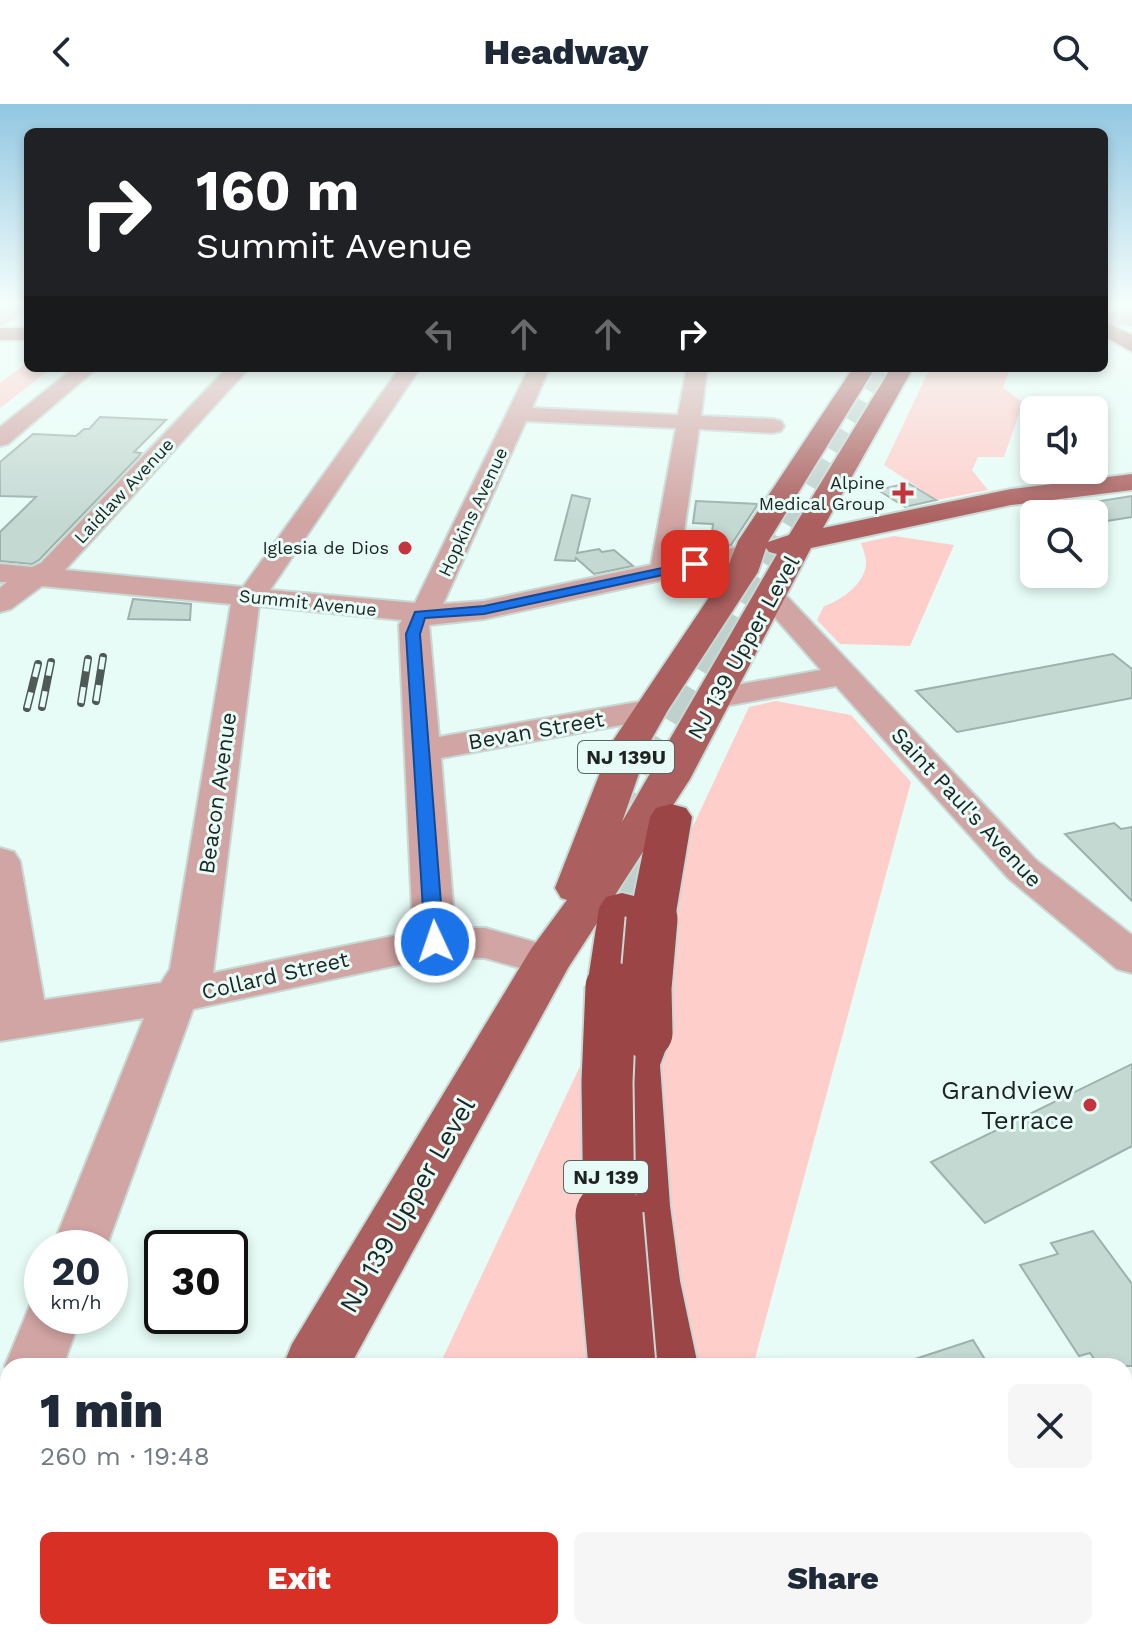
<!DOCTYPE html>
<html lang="en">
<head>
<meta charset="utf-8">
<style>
	:root { --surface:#fff; --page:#f6f6f7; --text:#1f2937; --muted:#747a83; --accent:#d93025 }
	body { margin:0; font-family:"Work Sans",sans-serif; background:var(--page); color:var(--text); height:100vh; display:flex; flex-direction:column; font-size:30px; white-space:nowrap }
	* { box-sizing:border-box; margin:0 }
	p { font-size:26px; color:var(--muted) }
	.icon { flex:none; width:44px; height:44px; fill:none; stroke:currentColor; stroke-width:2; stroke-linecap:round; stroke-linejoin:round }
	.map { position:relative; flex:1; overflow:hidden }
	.panel { position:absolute; left:0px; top:1254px; width:1132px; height:282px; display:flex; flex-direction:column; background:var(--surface); border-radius:24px 24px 0 0; box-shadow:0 4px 12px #0003 }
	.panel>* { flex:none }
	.guide { position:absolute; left:24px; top:24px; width:1084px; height:244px; border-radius:12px; box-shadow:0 4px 12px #0003; background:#202124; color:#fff; overflow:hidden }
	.controls { position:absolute; left:1020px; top:292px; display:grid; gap:16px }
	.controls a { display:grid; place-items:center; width:88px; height:88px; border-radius:12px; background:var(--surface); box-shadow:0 4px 12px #0003; font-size:40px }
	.speed { position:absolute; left:24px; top:1126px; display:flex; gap:16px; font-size:40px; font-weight:700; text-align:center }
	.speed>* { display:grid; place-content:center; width:104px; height:104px; border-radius:50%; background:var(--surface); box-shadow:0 4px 12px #0003; line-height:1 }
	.speed small { font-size:20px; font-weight:400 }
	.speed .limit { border:4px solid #111; border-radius:12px; background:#fff; color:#111 }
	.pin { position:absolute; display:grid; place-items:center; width:68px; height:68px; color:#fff; margin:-34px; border-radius:16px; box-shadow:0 4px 12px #0006 }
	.me { position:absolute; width:88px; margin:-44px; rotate:357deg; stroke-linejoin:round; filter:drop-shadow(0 0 6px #0008) }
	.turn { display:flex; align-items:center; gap:28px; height:168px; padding:0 40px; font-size:36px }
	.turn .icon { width:104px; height:104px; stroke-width:2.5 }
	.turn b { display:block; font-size:56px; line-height:68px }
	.lanes { display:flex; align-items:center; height:76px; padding:0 40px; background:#0003; justify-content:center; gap:40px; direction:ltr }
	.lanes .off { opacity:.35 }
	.round { display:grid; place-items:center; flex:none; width:84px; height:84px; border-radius:12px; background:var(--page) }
	.headline { display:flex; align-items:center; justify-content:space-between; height:136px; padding:0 40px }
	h1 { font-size:48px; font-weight:800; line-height:60px }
	.primary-button { display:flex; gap:16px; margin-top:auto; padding:16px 40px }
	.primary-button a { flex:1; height:92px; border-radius:12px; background:var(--accent); color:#fff; font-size:32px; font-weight:800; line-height:92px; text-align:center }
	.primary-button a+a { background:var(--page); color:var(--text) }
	header { display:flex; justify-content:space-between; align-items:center; height:104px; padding:0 40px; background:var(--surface); font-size:36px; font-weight:800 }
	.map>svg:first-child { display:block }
</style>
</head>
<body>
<header><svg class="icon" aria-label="back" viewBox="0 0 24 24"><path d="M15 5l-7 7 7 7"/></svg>Headway<svg class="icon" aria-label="search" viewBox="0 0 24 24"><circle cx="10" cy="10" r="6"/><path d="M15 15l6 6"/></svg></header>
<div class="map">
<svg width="1132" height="1535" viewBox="0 0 1132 1535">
	<rect width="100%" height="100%" fill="#e7fcf6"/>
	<g fill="#fececb">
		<path d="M28,258v6h24l-52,40v-25z"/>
		<path d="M930,264h80l-7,20 20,14 -19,55h-26l-6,13 16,20 -51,10 -53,-35z"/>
		<path d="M894,432l60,9 -44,101 -70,-2 -23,-24 7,-14c17,-5 43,-24 42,-44 0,-6 -3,-13 -5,-19z"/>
		<path d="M776,597l75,14 60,67 -158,584h-314l310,-659z"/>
	</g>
	<g fill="#c5d9d3" stroke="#9eb1ac" stroke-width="2">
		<path d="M100,313l66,3 -32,32 7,1 -4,5 -98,102 -7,4 -32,-3v-29l36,-35 -36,-1v-34l33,-28 43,2 8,-7h5z"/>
		<path d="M908,379l28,17 -31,7 -27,-17z"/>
		<path d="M572,391l18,4 -13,54 22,-4 3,3 12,-2 19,16 -39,8 -18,-16 -1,3 -20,-1z"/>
		<path d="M1132,392v21l-38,6v-21z"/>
		<path d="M696,397l62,3 -27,41 -21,4 3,-25 -20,-1z"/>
		<path d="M133,495l58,5 -1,16 -62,-1z"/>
		<path d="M1113,550l19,15v29l-175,34 -41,-41z"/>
		<path d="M1114,719l7,6 11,-2v74l-67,-67z"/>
		<path d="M1132,960v82l-147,77 -54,-61z"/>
		<path d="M1093,1127l39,53v82h-33l-9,-13 -11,3 -59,-91 38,-11 -7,-11z"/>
		<path d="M973,1236l16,26h-82l-1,-4z"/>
	</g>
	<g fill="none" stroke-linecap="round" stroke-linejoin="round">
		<path stroke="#bfd1cc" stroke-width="23" stroke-dasharray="23 12" stroke-linecap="butt" d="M835,348l50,-84"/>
		<path stroke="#bfd1cc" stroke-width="30" stroke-dasharray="30 15" stroke-linecap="butt" d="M722,539l114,-193"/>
		<path stroke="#bfd1cc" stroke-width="39" stroke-dasharray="39 20" stroke-linecap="butt" d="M625,788l15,-89 22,-59 61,-103"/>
		<path stroke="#bfd1cc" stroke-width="51" stroke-dasharray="51 26" stroke-linecap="butt" d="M622,804l3,-18"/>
		<defs>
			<g id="minor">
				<path d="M10,201h18v5l-28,16v-14z"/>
				<path d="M1104,208l28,1v12l-28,-1z"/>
				<path d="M74,264h23l-89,76 -8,2v-19z"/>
				<path d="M227,264h22l-184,202 178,17 157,-219h20l-150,222 145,13 114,-235h20l-17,40 146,7 9,-47h20l-6,48 72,3 8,2 3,5 -3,5 -8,2 -74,-4 -19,130 67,-14 10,2 4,6 -4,6 -273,60 -55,6 10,112 210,-37 12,3 5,7 -5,7 -12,3 -208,38 14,170h30l78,22 7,11 -7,11 -15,4 -63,-18 -50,-1 -242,52 -87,239h-54l92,-230 -144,23v-193l14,4 6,9 24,139 117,-17 9,-14 61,-365 -189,-18 -31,23 -11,3v-24l7,-6h-7v-18l32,3 9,-4zM526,317l150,7 -25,137 -167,36 -41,3zM259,502l143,14 -3,5 14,307 -200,41z"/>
				<path d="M771,483l10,3 255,270 96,75v38l-15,-4 -109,-91 -172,-192 -122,22 -12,-3 -5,-7 5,-7 119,-21 -65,-74 5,-6z"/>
				<path d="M42,1190v22h39l-18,50h-55v8l-3,-8 28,-68z"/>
				<path d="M8,1299v79l-8,3v-79z"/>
			</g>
			<g id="major">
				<path d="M1104,217l28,14v17l-28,-16z"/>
				<rect x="0" y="224" width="28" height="12"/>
				<path d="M853,264h22l-107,174 21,-7 102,-167h22l-90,160 188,-39 121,-15v16l-121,15 -200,43 -121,231 -122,189 -218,398h-67l9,-22 239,-395 36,-49 -6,-2 -6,-10 57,-146 114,-170 12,-31zM766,444l3,4 8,2 -155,268 28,-80 18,-32 90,-138z"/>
				<path d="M1132,1362v70l-8,3v-70z"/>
				<path d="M0,1458l8,1v69h13l-13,5 -8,-1z"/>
			</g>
			<g id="highway">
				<path d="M671,700l15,4 6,9 -17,102 -7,11 -16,4 -10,-2 -7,55 -7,12 -17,5 -17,-5 -7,-12 12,-79 7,-11 16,-4 12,3 16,-79 6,-9z"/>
				<path d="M647,910l18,6 7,13 -12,32 10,141 10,75 18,85h-64l-16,-85 -6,-75 -4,-141 21,-45z"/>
				<path d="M555,1528h259l3,7h-261z"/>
			</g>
		</defs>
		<use href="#minor" stroke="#c7d9d4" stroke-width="4"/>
		<use href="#major" stroke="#c7d9d4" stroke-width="4"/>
		<use href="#highway" stroke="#c7d9d4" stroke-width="4"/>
		<use href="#minor" fill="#d1a5a3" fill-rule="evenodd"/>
		<use href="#major" fill="#ab605f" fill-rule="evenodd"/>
		<use href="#highway" fill="#9c4546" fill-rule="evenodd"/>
		<defs>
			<g id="rail">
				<path d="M96,597l7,-44"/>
				<path d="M81,599l7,-44"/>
				<path d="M42,603l9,-45"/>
				<path d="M27,604l11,-44"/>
			</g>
		</defs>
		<use href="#rail" stroke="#4f5a57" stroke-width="8"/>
		<use href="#rail" stroke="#e7fcf6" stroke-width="5" stroke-dasharray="16" stroke-linecap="butt"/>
		<defs>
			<g id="highway-bridge-far1">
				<path d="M647,929l-1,-45 6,-69"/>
				<path d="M609,1113l-2,-135 4,-95"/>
			</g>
			<path id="highway-bridge" d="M609,1111l13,151"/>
		</defs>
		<use href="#highway-bridge-far1" stroke="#c7d9d4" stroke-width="55" stroke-linecap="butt"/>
		<use href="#highway-bridge" stroke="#c7d9d4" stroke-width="71" stroke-linecap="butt"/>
		<use href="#highway-bridge-far1" stroke="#9c4546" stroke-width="51"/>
		<use href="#highway-bridge" stroke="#9c4546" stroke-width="67"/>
	</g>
	<linearGradient id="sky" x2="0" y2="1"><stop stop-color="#91c7e1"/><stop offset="0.48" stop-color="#f4fefb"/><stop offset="1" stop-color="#f4fefb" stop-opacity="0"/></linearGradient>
	<rect width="1132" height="416" fill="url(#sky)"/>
	<path fill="#1a73e8" stroke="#114b97" stroke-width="2" d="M695,457l6,3 -2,3 -215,47 -59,4 -5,16 24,308 -9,6 -7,-2 -3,-4 -19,-308 9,-22 69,-6z"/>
	<g fill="#c4343f" stroke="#e7fcf6" stroke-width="3">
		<path d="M899 377h8v8h8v8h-8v8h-8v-8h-8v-8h8z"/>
		<circle cx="405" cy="444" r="8"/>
		<circle cx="1090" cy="1001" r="8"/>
	</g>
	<g text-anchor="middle" stroke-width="6" stroke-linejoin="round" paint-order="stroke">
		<g font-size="18" fill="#1d2422" stroke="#e7fcf6" text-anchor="end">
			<text x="885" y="385">Alpine<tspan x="885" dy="21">Medical Group</tspan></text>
			<text x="389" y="450">Iglesia de Dios</text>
		</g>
		<g font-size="18" fill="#1d2422" stroke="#e7fcf6">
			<text transform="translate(124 387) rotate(-47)" y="6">Laidlaw Avenue</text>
			<text transform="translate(473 408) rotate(-65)" y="6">Hopkins Avenue</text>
			<text transform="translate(308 499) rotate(6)" y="6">Summit Avenue</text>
		</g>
		<g fill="#e7fcf6" stroke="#5a6562" stroke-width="2">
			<rect x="578" y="637" width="96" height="32" rx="6"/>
			<rect x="564" y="1057" width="84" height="32" rx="6"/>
		</g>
		<g font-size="20" font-weight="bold" fill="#1d2422">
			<text x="626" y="660">NJ 139U</text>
			<text x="606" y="1080">NJ 139</text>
		</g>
		<g font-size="22" fill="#1d2422" stroke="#e7fcf6">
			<text transform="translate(743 543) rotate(-61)" y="8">NJ 139 Upper Level</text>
			<text transform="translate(536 626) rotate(-10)" y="8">Bevan Street</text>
			<text transform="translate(217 689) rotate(-82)" y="8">Beacon Avenue</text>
			<text transform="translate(967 703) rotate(47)" y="8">Saint Paul's Avenue</text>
			<text transform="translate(275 871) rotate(-13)" y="8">Collard Street</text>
		</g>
		<g font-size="26" fill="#1d2422" stroke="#e7fcf6" text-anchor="end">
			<text x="1074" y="995">Grandview<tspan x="1074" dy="30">Terrace</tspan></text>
		</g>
		<g font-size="26" fill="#1d2422" stroke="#e7fcf6">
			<text transform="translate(407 1101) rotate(-60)" y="9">NJ 139 Upper Level</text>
		</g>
	</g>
</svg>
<div class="controls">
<a><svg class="icon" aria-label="sound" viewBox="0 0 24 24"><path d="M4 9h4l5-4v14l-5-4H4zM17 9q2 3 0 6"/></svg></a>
<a><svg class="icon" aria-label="search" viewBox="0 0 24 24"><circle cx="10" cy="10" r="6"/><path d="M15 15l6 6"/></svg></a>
</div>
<div class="speed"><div>20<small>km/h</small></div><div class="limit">30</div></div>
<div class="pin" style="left:695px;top:460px;background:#d93025"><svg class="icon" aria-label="arrive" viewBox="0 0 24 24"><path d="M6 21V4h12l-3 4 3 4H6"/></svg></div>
<svg class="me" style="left:435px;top:838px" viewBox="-20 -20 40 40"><circle r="17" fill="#1a73e8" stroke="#fff" stroke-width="3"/><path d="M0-11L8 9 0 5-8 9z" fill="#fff"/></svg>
<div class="guide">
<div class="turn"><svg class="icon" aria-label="right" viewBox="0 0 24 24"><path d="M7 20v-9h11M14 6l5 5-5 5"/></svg><div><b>160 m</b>Summit Avenue</div></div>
<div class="lanes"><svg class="icon off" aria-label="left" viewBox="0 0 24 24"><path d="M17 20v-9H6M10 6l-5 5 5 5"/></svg><svg class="icon off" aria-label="ahead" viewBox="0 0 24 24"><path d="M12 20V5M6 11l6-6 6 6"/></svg><svg class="icon off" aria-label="ahead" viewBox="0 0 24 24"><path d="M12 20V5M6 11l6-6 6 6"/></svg><svg class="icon" aria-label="right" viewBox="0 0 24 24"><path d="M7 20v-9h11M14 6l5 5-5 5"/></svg></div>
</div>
<section class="panel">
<div class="headline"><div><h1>1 min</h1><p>260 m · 19:48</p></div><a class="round"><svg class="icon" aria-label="close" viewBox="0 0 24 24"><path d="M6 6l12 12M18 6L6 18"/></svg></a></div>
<div class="primary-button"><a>Exit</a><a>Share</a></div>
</section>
</div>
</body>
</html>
